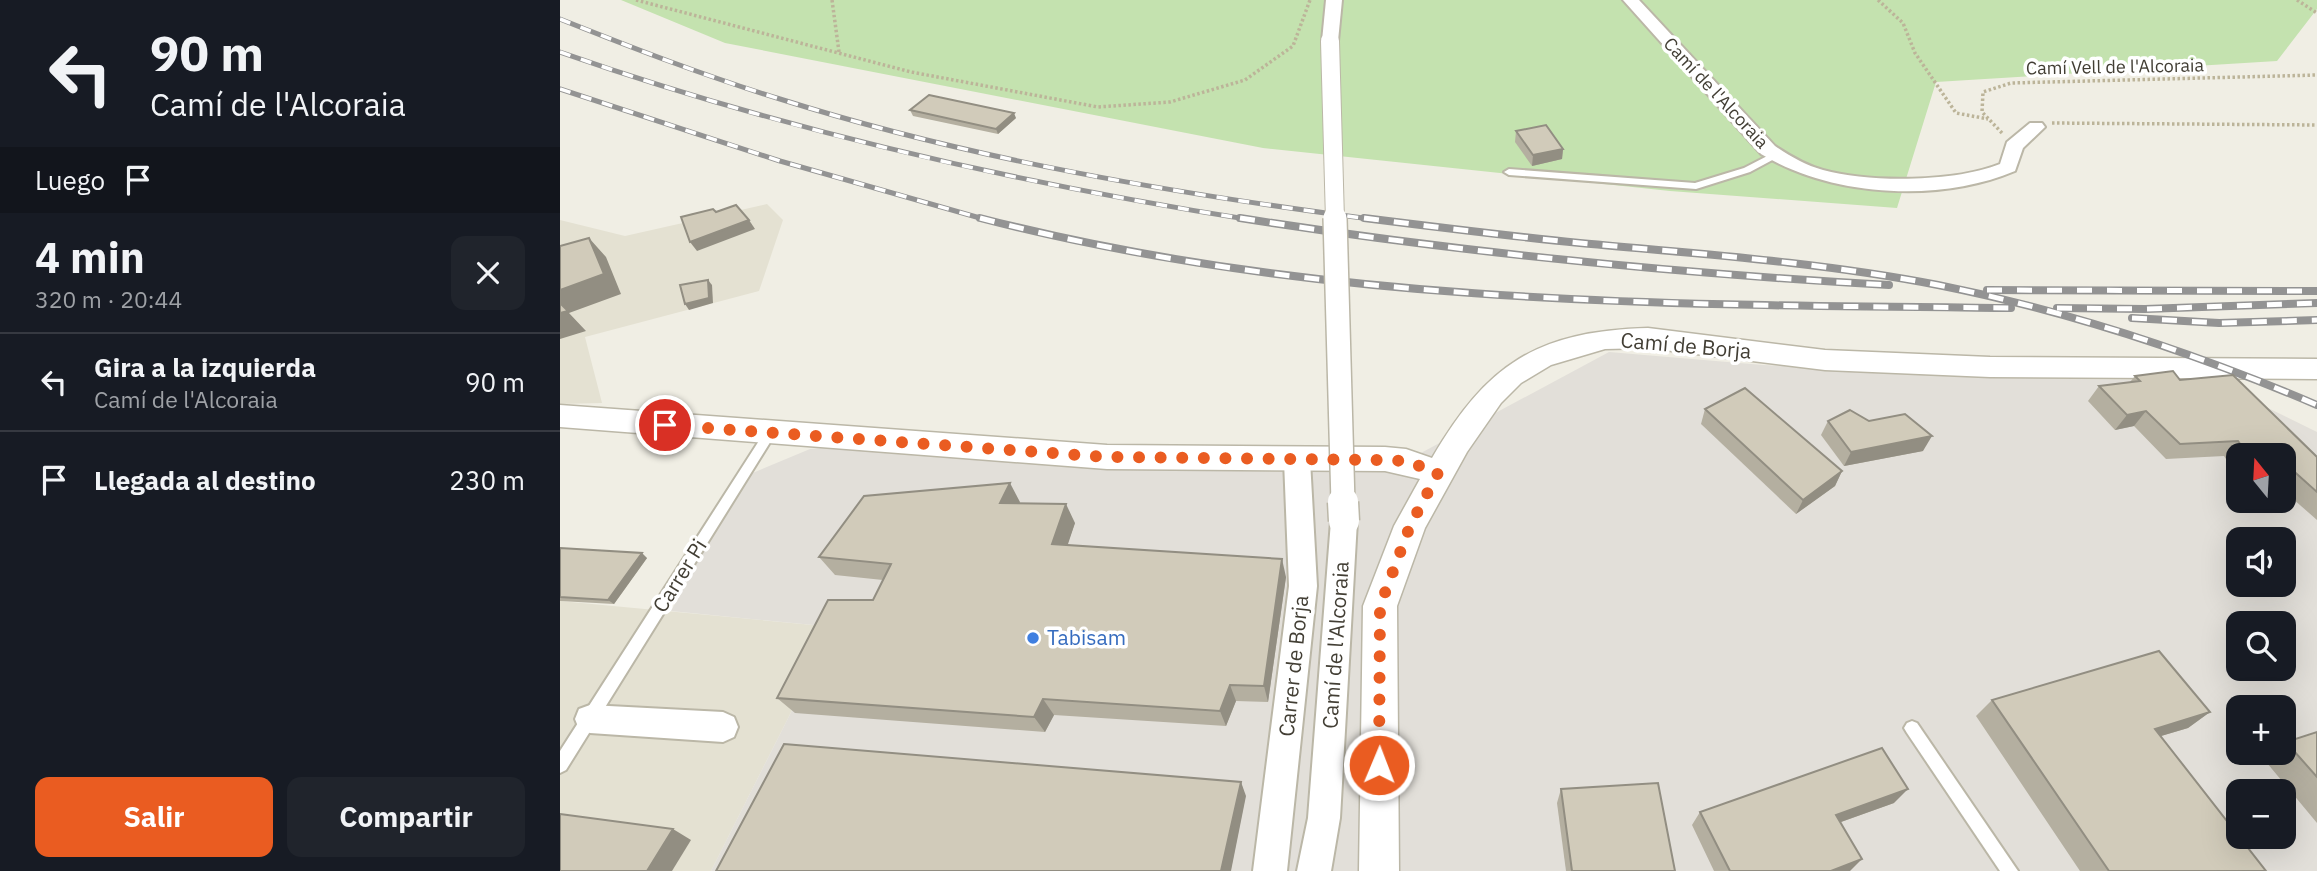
<!DOCTYPE html>
<html lang="es">
<head>
<meta charset="utf-8">
<style>
	:root { --surface:#171b24; --page:#20242c; --text:#f1f3f6; --muted:#9ea1a6; --line:#363941; --accent:#ea5c21 }
	body { margin:0; font-family:"IBM Plex Sans",sans-serif; background:var(--page); color:var(--text); height:100vh; display:flex; flex-direction:column; font-size:26px; white-space:nowrap }
	* { box-sizing:border-box; margin:0 }
	p { font-size:23px; color:var(--muted) }
	.icon { flex:none; width:38px; height:38px; fill:none; stroke:currentColor; stroke-width:2; stroke-linecap:round; stroke-linejoin:round }
	.map { position:relative; flex:1; overflow:hidden }
	.drawer { display:flex; flex-direction:column; background:var(--surface); width:560px }
	.drawer>* { flex:none }
	.guide { background:#171b24; color:var(--text); overflow:hidden }
	.needle { width:46px; rotate:342deg }
	.fabs { position:absolute; left:1666px; top:443px; display:grid; gap:14px }
	.fabs a { display:grid; place-items:center; width:70px; height:70px; border-radius:14px; background:var(--surface); box-shadow:0 7px 28px #0002; font-size:35px }
	.pin { position:absolute; display:grid; place-items:center; width:60px; height:60px; color:#fff; margin:-30px; border:4px solid #fff; border-radius:50%; box-shadow:0 2px 7px #0007 }
	.me { position:absolute; width:77px; margin:-38px; rotate:1deg; stroke-linejoin:round; filter:drop-shadow(0 0 5px #0008) }
	.turn { display:flex; align-items:center; gap:24px; height:147px; padding:0 35px; font-size:32px }
	.turn .icon { width:91px; height:91px; stroke-width:2.5 }
	.turn b { display:block; font-size:49px; line-height:60px }
	.then { display:flex; align-items:center; height:66px; padding:0 35px; background:#0003; gap:14px; font-size:26px }
	.round { display:grid; place-items:center; flex:none; width:74px; height:74px; border-radius:14px; background:var(--page) }
	.summary { display:flex; align-items:center; justify-content:space-between; height:119px; padding:0 35px }
	h1 { font-size:42px; font-weight:800; line-height:52px }
	.primary-button { display:flex; gap:14px; margin-top:auto; padding:14px 35px }
	.primary-button a { flex:1; height:80px; border-radius:14px; background:var(--accent); color:#fff; font-size:28px; font-weight:800; line-height:80px; text-align:center }
	.primary-button a+a { background:var(--page); color:var(--text) }
	ul { padding:0; list-style:none }
	li { display:flex; align-items:center; gap:21px; height:98px; padding:0 35px; border-top:2px solid var(--line) }
	li div { flex:1 }
	li b { display:block; font-size:26px }
	li em { font-style:normal }
	main { display:flex; flex:1; min-height:0 }
	.map>svg:first-child { display:block }
</style>
</head>
<body>
<main>
<section class="drawer">
<div class="guide">
<div class="turn"><svg class="icon" aria-label="left" viewBox="0 0 24 24"><path d="M17 20v-9H6M10 6l-5 5 5 5"/></svg><div><b>90 m</b>Camí de l'Alcoraia</div></div>
<div class="then">Luego<svg class="icon" aria-label="arrive" viewBox="0 0 24 24"><path d="M6 21V4h12l-3 4 3 4H6"/></svg></div>
</div>
<div class="summary"><div><h1>4 min</h1><p>320 m · 20:44</p></div><a class="round"><svg class="icon" aria-label="close" viewBox="0 0 24 24"><path d="M6 6l12 12M18 6L6 18"/></svg></a></div>
<ul>
<li><svg class="icon" aria-label="left" viewBox="0 0 24 24"><path d="M17 20v-9H6M10 6l-5 5 5 5"/></svg><div><b>Gira a la izquierda</b><p>Camí de l'Alcoraia</p></div><em>90 m</em></li>
<li><svg class="icon" aria-label="arrive" viewBox="0 0 24 24"><path d="M6 21V4h12l-3 4 3 4H6"/></svg><div><b>Llegada al destino</b></div><em>230 m</em></li>
</ul>
<div class="primary-button"><a>Salir</a><a>Compartir</a></div>
</section>
<div class="map">
<svg width="1757" height="871" viewBox="0 0 1757 871">
	<rect width="100%" height="100%" fill="#f0eee4"/>
	<g fill="#e4e1d2">
		<path d="M207,204l16,16 -24,71 -174,46 17,66 -42,1v-184l65,16z"/>
		<path d="M0,601l274,26 -123,244h-151z"/>
	</g>
	<path fill="#e2dfd9" fill-rule="evenodd" d="M1049,352l154,13 303,14 145,1 106,52v439h-1606l123,-244 -163,-16 72,-134 67,-28 95,-7 501,19zM1678,455h46v45h-46zM1678,539h46v45h-46zM1678,623h46v45h-46zM1678,707h46v45h-46zM1678,791h46v45h-46z"/>
	<path fill="#c4e2af" d="M61,0h1696v9l-40,52 -341,21 -39,126 -227,-17 -407,-43 -538,-105z"/>
	<g fill="none" stroke-linecap="round" stroke-linejoin="round">
		<defs>
			<g id="service">
				<path d="M1215,152l5,3 -2,2 -28,15 -54,17 -187,-14 -5,-3 5,-3 186,14 49,-15z"/>
				<path d="M210,428l4,2 2,3 -2,3 -208,334 -6,3v-22l206,-321z"/>
				<path d="M1352,721l5,2 101,148h-18l-93,-138 -3,-5 3,-5z"/>
			</g>
			<g id="minor">
				<path d="M766,0h16l-4,41 -8,5 -8,-5z"/>
				<path d="M1063,0h16l136,146c15,10 30,19 48,24 47,13 132,12 177,-6l7,-22 23,-19h12l3,4 -22,21 -8,23c-76,32 -183,26 -254,-17z"/>
				<path d="M737,450l9,3 4,7 7,126 -30,285h-34l36,-285 -5,-126 4,-7z"/>
				<path d="M784,510l9,3 4,8 -17,297 -9,53h-34l11,-53 23,-297 4,-8z"/>
				<path d="M30,705l133,7 11,5 4,10 -4,10 -11,5 -133,-9 -11,-4 -4,-10 4,-10z"/>
			</g>
			<path id="tertiary" d="M1088,328l177,22 165,7 327,2v20l-327,-2 -165,-7 -177,-22 -43,1 -54,16 -30,18 -20,20 -34,49 -42,76 -28,78 2,265h-40l4,-265 31,-80 26,-47 -35,-8 -278,-2 -547,-42v-22l547,40 278,2 21,2 26,9c55,-94 105,-127 216,-130z"/>
		</defs>
		<use href="#service" stroke="#bbb7a7" stroke-width="4"/>
		<use href="#minor" stroke="#bbb7a7" stroke-width="4"/>
		<use href="#tertiary" stroke="#bbb7a7" stroke-width="3"/>
		<g stroke="#bcb499" stroke-width="3.5" stroke-dasharray="2.5 2.5" stroke-linecap="butt">
			<path d="M76,0l275,72 187,35 72,-5 75,-22 48,-34 17,-46"/>
			<path d="M272,0l7,52"/>
			<path d="M1318,0l25,23 12,30 41,60 32,6"/>
			<path d="M1737,0l20,13"/>
			<path d="M1492,123l265,2"/>
			<path d="M1442,133l-20,-21 1,-20 28,-9 306,-8"/>
		</g>
		<use href="#service" fill="#fff" fill-rule="evenodd"/>
		<use href="#minor" fill="#fff" fill-rule="evenodd"/>
		<use href="#tertiary" fill="#fff" fill-rule="evenodd"/>
		<defs>
			<g id="rail-far1">
				<path d="M0,19c73,29 145,57 220,80 193,61 397,95 598,121"/>
				<path d="M0,52c226,79 456,131 692,168"/>
				<path d="M0,89l220,72 207,59"/>
			</g>
			<g id="rail">
				<path d="M420,218c335,87 688,87 1031,90"/>
				<path d="M680,218c216,34 431,55 649,67"/>
				<path d="M804,218c72,9 144,18 216,25 120,11 240,19 358,42 131,26 257,68 379,120"/>
				<path d="M1427,290l330,1"/>
				<path d="M1497,308l88,1 172,-6"/>
				<path d="M1572,318l87,5 98,-3"/>
			</g>
		</defs>
		<use href="#rail-far1" stroke="#939393" stroke-width="5"/>
		<use href="#rail" stroke="#939393" stroke-width="8"/>
		<use href="#rail-far1" stroke="#fff" stroke-width="3.5" stroke-dasharray="11" stroke-linecap="butt"/>
		<use href="#rail" stroke="#fff" stroke-width="5" stroke-dasharray="15" stroke-linecap="butt"/>
		<defs>
			<path id="minor-bridge-far2" d="M770,41l5,179"/>
			<path id="minor-bridge-far1" d="M775,218l8,285"/>
			<path id="minor-bridge" d="M783,502l1,19"/>
		</defs>
		<use href="#minor-bridge-far2" stroke="#bbb7a7" stroke-width="20" stroke-linecap="butt"/>
		<use href="#minor-bridge-far1" stroke="#bbb7a7" stroke-width="26" stroke-linecap="butt"/>
		<use href="#minor-bridge" stroke="#bbb7a7" stroke-width="33" stroke-linecap="butt"/>
		<use href="#minor-bridge-far2" stroke="#fff" stroke-width="18"/>
		<use href="#minor-bridge-far1" stroke="#fff" stroke-width="23"/>
		<use href="#minor-bridge" stroke="#fff" stroke-width="30"/>
	</g>
	<g fill="#b4afa0">
		<path d="M350,110l106,8 -18,16 -85,-18z"/>
		<path d="M956,131l47,18 -1,10 -30,7 -17,-24z"/>
		<path d="M1575,376l45,4 137,77v63l-33,-29v-36h-46v22l-14,-21 -58,3 -32,-33 -19,4 -27,-29 11,-15 31,-4z"/>
		<path d="M1145,409l137,62 -7,15 -39,28 -95,-90z"/>
		<path d="M1268,421l95,30 -79,15 -23,-31z"/>
		<path d="M460,502l-1,1 56,20 -8,22 219,32 -18,125 -32,-1 -10,25 -172,-11 -9,17 -250,-19 -18,-15 96,-98 10,-20 -48,-5 -16,-18z"/>
		<path d="M0,548l87,10 -33,46 -54,-3z"/>
		<path d="M1432,700l218,12 -22,16 -27,8 105,135h-186l-104,-155z"/>
		<path d="M1757,732v91l-55,-66 8,-5h14v-8z"/>
		<path d="M1001,789l114,82h-109l-9,-68z"/>
		<path d="M1334,803l-53,19 9,49h-136l-22,-46 8,-13z"/>
	</g>
	<g fill="#928e82">
		<path d="M454,113l2,5 -18,16 -2,-5z"/>
		<path d="M1003,149l-1,10 -30,7 1,-11z"/>
		<path d="M189,220l6,9 -58,22 -7,-9z"/>
		<path d="M29,238l17,19 15,37 -52,19 17,18 -26,8v-49z"/>
		<path d="M148,280l4,5 1,18 -24,7 -4,-6z"/>
		<path d="M1586,411l-12,15 -19,4 12,-15z"/>
		<path d="M1372,436l-9,15 -79,15 7,-14z"/>
		<path d="M1282,471l-7,15 -39,28 7,-14z"/>
		<path d="M450,483l10,19 -9,19 -11,-18z"/>
		<path d="M506,504l9,19 -13,39 -10,-18z"/>
		<path d="M82,553l5,5 -33,46 -6,-4z"/>
		<path d="M722,559l4,18 -18,125 -4,-16z"/>
		<path d="M670,685l6,16 -10,25 -6,-15z"/>
		<path d="M483,699l11,16 -9,17 -11,-15z"/>
		<path d="M1650,712l-22,16 -54,16 21,-15z"/>
		<path d="M681,782l5,14 -15,75h-10z"/>
		<path d="M1348,789l-14,14 -70,25 12,-13z"/>
		<path d="M113,829l18,11 -19,31h-25z"/>
		<path d="M1302,859l-12,12h-19z"/>
	</g>
	<g fill="#d1cbba" stroke="#928e82" stroke-width="2">
		<path d="M369,95l85,18 -18,16 -86,-19z"/>
		<path d="M986,125l17,24 -30,6 -17,-24z"/>
		<path d="M176,205l13,15 -59,22 -9,-25 32,-8 3,3z"/>
		<path d="M29,238l15,36 -44,16v-44z"/>
		<path d="M148,280l1,18 -24,6 -5,-19z"/>
		<path d="M0,303l8,8 -8,2z"/>
		<path d="M1613,371l7,9 53,-5 84,82v35l-28,-25 -5,2v-14h-36l-10,-14 -58,3 -34,-33 -19,4 -28,-29 41,-5 -5,-5z"/>
		<path d="M1185,388l97,83 -39,29 -98,-91z"/>
		<path d="M1290,410l19,11 36,-7 27,22 -81,16 -23,-31z"/>
		<path d="M450,483l-10,20 66,1 -14,40 230,15 -18,127 -34,-1 -10,26 -177,-12 -9,18 -257,-19 51,-98h45l18,-36 -72,-7 45,-61z"/>
		<path d="M0,548l82,5 -34,47 -48,-3z"/>
		<path d="M1599,651l51,61 -55,17 111,142h-157l-117,-171z"/>
		<path d="M1757,732v45l-31,-35z"/>
		<path d="M224,744l457,38 -20,89h-505z"/>
		<path d="M1322,748l26,41 -72,26 26,44 -31,12h-101l-30,-59z"/>
		<path d="M1098,783l17,88h-103l-11,-82z"/>
		<path d="M0,814l113,15 -26,42h-87z"/>
	</g>
	<g fill="none" stroke-linecap="round" stroke-linejoin="round">
		<path stroke="#ea5c21" stroke-width="12" stroke-dasharray="0 21.6" d="M105,425l442,32 278,3 21,1 32,12 -28,53 -30,80 -1,159"/>
	</g>
	<circle fill="#3f7fe0" stroke="#fff" stroke-width="2.5" cx="473" cy="638" r="7"/>
	<g text-anchor="middle" stroke-width="7" stroke-linejoin="round" paint-order="stroke">
		<g font-size="18" fill="#423e34" stroke="#fff">
			<text transform="translate(1555 67) rotate(-1)" y="6">Camí Vell de l'Alcoraia</text>
			<text transform="translate(1156 93) rotate(47)" y="6">Camí de l'Alcoraia</text>
		</g>
		<g font-size="21" fill="#423e34" stroke="#fff">
			<text transform="translate(1126 346) rotate(5)" y="7">Camí de Borja</text>
			<text transform="translate(120 576) rotate(-58)" y="7">Carrer Pi</text>
			<text transform="translate(776 645) rotate(-86)" y="7">Camí de l'Alcoraia</text>
			<text transform="translate(734 666) rotate(-84)" y="7">Carrer de Borja</text>
		</g>
		<g font-size="21" fill="#366cbe" stroke="#fff" text-anchor="start">
			<text x="487" y="645">Tabisam</text>
		</g>
	</g>
</svg>
<div class="fabs">
<a><svg class="needle" viewBox="-14 -14 28 28"><path d="M0-13l5 13h-10z" fill="#e53935"/><path d="M0 13l5-13h-10z" fill="#9ea1a6"/></svg></a>
<a><svg class="icon" aria-label="sound" viewBox="0 0 24 24"><path d="M4 9h4l5-4v14l-5-4H4zM17 9q2 3 0 6"/></svg></a>
<a><svg class="icon" aria-label="search" viewBox="0 0 24 24"><circle cx="10" cy="10" r="6"/><path d="M15 15l6 6"/></svg></a>
<a>+</a>
<a>−</a>
</div>
<div class="pin" style="left:105px;top:425px;background:#d93025"><svg class="icon" aria-label="arrive" viewBox="0 0 24 24"><path d="M6 21V4h12l-3 4 3 4H6"/></svg></div>
<svg class="me" style="left:819px;top:765px" viewBox="-20 -20 40 40"><circle r="17" fill="#ea5c21" stroke="#fff" stroke-width="3"/><path d="M0-11L8 9 0 5-8 9z" fill="#fff"/></svg>
</div>
</main>
</body>
</html>
